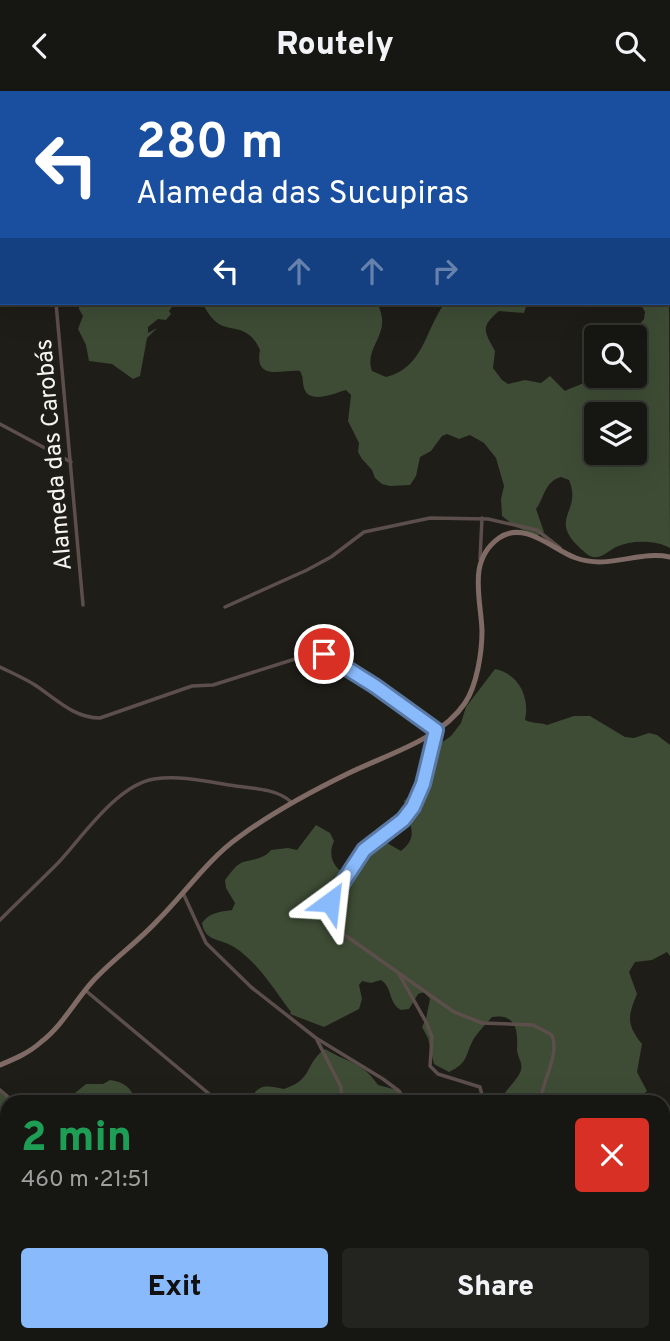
<!DOCTYPE html>
<html lang="en">
<head>
<meta charset="utf-8">
<style>
	:root { --surface:#161612; --page:#232320; --text:#f1f3f6; --muted:#9e9f9f; --line:#353532; --accent:#89bafc }
	body { margin:0; font-family:Overpass,sans-serif; background:var(--page); color:var(--text); height:100vh; display:flex; flex-direction:column; font-size:26px; white-space:nowrap }
	* { box-sizing:border-box; margin:0 }
	p { font-size:23px; color:var(--muted) }
	.icon { flex:none; width:38px; height:38px; fill:none; stroke:currentColor; stroke-width:2; stroke-linecap:round; stroke-linejoin:round }
	.map { position:relative; flex:1; overflow:hidden }
	.side { position:absolute; left:0px; top:1004px; width:670px; height:247px; display:flex; flex-direction:column; background:var(--surface); border-radius:21px 21px 0 0; box-shadow:0 7px 28px #0002,0 0 0 2px var(--line) }
	.side>* { flex:none }
	.top-card { position:absolute; left:0px; top:0px; width:670px; height:214px; box-shadow:0 7px 28px #0002,0 0 0 2px var(--line); background:#1a4fa0; color:#fff; overflow:hidden }
	.tools { position:absolute; left:584px; top:234px; display:grid; gap:14px }
	.tools a { display:grid; place-items:center; width:63px; height:63px; border-radius:7px; background:var(--surface); box-shadow:0 7px 28px #0002,0 0 0 2px var(--line); font-size:35px }
	.pin { position:absolute; display:grid; place-items:center; width:60px; height:60px; color:#fff; margin:-30px; border:4px solid #fff; border-radius:50%; box-shadow:0 2px 7px #0007 }
	.me { position:absolute; width:77px; margin:-38px; rotate:30deg; stroke-linejoin:round; filter:drop-shadow(0 0 5px #0008) }
	.turn { display:flex; align-items:center; gap:24px; height:147px; padding:0 21px; font-size:32px }
	.turn .icon { width:91px; height:91px; stroke-width:2.5 }
	.turn b { display:block; font-size:49px; line-height:60px }
	.lanes { display:flex; align-items:center; height:66px; padding:0 21px; background:#0003; justify-content:center; gap:35px; direction:ltr }
	.lanes .off { opacity:.35 }
	.round { display:grid; place-items:center; flex:none; width:74px; height:74px; border-radius:7px; background:var(--page) }
	.overview { display:flex; align-items:center; justify-content:space-between; height:119px; padding:0 21px }
	h1 { font-size:42px; font-weight:800; line-height:52px; color:#1e9e55 }
	.cta { display:flex; gap:14px; margin-top:auto; padding:14px 21px }
	.cta a { flex:1; height:80px; border-radius:7px; background:var(--accent); color:#111; font-size:28px; font-weight:800; line-height:80px; text-align:center }
	.cta a+a { background:var(--page); color:var(--text) }
	header { display:flex; justify-content:space-between; align-items:center; height:91px; padding:0 21px; background:var(--surface); font-size:32px; font-weight:800 }
	.map>svg:first-child { display:block }
</style>
</head>
<body>
<header><svg class="icon" aria-label="back" viewBox="0 0 24 24"><path d="M15 5l-7 7 7 7"/></svg>Routely<svg class="icon" aria-label="search" viewBox="0 0 24 24"><circle cx="10" cy="10" r="6"/><path d="M15 15l6 6"/></svg></header>
<div class="map">
<svg width="670" height="1250" viewBox="0 0 670 1250">
	<rect width="100%" height="100%" fill="#1e1d18"/>
	<g fill="#3e4c35" fill-rule="evenodd">
		<path d="M417,0h177l1,2h-175z"/>
		<path d="M664,0h6v156l-2,-154z"/>
		<path d="M669,190l1,267c-15,-8 -38,-8 -54,-1 -6,3 -12,9 -19,10 -7,1 -10,-3 -15,-7 -36,-32 1,-37 -13,-70l-8,-3c-17,5 -16,20 -25,32l8,23 -7,4 -21,-9 -14,-11 -1,-17 3,-13 -8,-28 -12,-15 -14,-8 -11,4 -12,-5 -5,2 -11,15 -11,6 -4,19 -6,9 -20,1 -8,-2 -7,-6 -3,-8 -10,-11 -4,-7 1,-9 -11,-22 3,-26 -5,-5c-11,3 -37,15 -42,-2 -2,-7 0,-10 -4,-17 -17,-2 -46,11 -40,-21 -13,-29 -31,-16 -45,-29 -6,-5 -9,-13 -14,-18h176c17,31 -14,43 -5,68l14,6c38,-9 39,-48 59,-74h82l-3,10 -25,-2c-19,16 -15,20 -4,40l-2,17 9,12 6,4 17,-4 16,3 9,-7 15,15c25,-12 43,-15 70,-15v-38h-16c8,-11 18,-9 25,-19l1,-7 -5,-9h28zM597,324h38v38h-38z"/>
		<path d="M79,212h96l-6,8 2,3 -5,6 -8,-1 -10,8v6l9,-5 -10,10 -7,38 -7,3 -21,-15 -23,-3 -3,-16 -8,-16 5,-13 -4,-7z"/>
		<path d="M495,578c24,5 35,28 30,51 8,4 15,2 22,5l27,-9h16l35,21 9,1 15,-5 8,2 13,10v211l-3,-4 -15,8 -17,2 -6,10 8,22c-9,22 -11,30 5,50l-5,28 10,19 -12,11h-136c6,-12 19,-22 22,-32 2,-8 -4,-13 -4,-21 1,-19 -1,-36 -25,-32 -6,7 -14,15 -19,23 -8,16 -5,23 -24,32l-15,-8 -6,-26 -6,-11 4,-8 4,-20 -6,-7 -6,2 -9,15 -8,1c-13,-7 -8,-22 -20,-30l-10,3 -9,-2 -3,4 3,14 -3,10 -35,18 -34,-13 1,-2c-17,-22 -33,-50 -57,-65 -14,-9 -29,-5 -32,-24 8,-11 18,-11 30,-13l3,-7 -9,-15 -1,-8c5,-6 10,-15 18,-18 11,-3 21,-3 28,-12l17,-2 9,2 19,-25 14,8 4,8c-7,16 0,28 15,35l31,-37 21,12c21,-17 5,-29 3,-50 24,-23 30,-20 29,-57l11,-3 7,-5 10,-13 5,-16z"/>
		<path d="M325,958c21,13 38,13 53,36l19,5 15,12 -164,1c11,-21 18,-17 36,-14 30,-10 20,-25 41,-40z"/>
		<path d="M110,989c15,2 21,8 27,22h-73l22,-18h17z"/>
		<path d="M0,997l16,14 -9,1v232h14l-3,6h-18z"/>
		<path d="M62,1244h275l2,6h-282z"/>
	</g>
	<g fill="none" stroke-linecap="round" stroke-linejoin="round">
		<g stroke="#5c4e4b" stroke-width="3.5">
			<path d="M213,0v2"/>
			<path d="M0,7h2"/>
			<path d="M0,129l2,2"/>
			<path d="M56,212l27,302"/>
			<path d="M0,333l71,38"/>
			<path d="M480,468l2,-41"/>
			<path d="M225,516l82,-37 24,-13 33,-25 66,-14 58,1 49,11 23,18"/>
			<path d="M0,576c12,6 24,11 35,18 21,14 39,33 65,33l92,-32 21,-1 82,-26 29,-5 51,32 61,44 -13,54 -10,23 -10,13 -39,30 -32,47 -2,12 12,24 112,79 28,11 51,2 19,10c8,20 -10,46 -12,68"/>
			<path d="M183,802l23,50 45,44 65,51 67,41 16,12 8,12"/>
			<path d="M0,829c19,-19 39,-38 58,-57 25,-27 59,-78 96,-84 25,-4 51,2 75,6 19,3 48,3 62,17"/>
			<path d="M399,883l27,48 6,15 -2,29 8,8 42,13 4,16"/>
			<path d="M85,899l135,113"/>
			<path d="M317,949l24,47 1,16"/>
			<path d="M0,999l15,13"/>
			<path d="M663,1044l7,-7"/>
			<path d="M663,1070l7,5"/>
			<path d="M335,1244l3,6"/>
			<path d="M458,1244l3,6"/>
			<path d="M614,1244v6"/>
			<path d="M219,1250l1,-6"/>
			<path d="M587,1250l16,-6"/>
		</g>
		<path stroke="#7f6a65" stroke-width="5" d="M0,974c14,-6 29,-12 41,-23 21,-16 34,-41 51,-60 21,-23 46,-40 66,-62 27,-27 50,-61 81,-83 34,-25 73,-46 110,-64 39,-19 91,-33 116,-70 12,-18 17,-51 17,-72 -1,-33 -15,-70 17,-93 26,-18 54,12 77,20 33,12 63,-8 94,-1"/>
	</g>
	<g fill="none" stroke-linecap="round" stroke-linejoin="round">
		<defs>
			<path id="route" d="M324,563l51,32 61,44 -13,54 -10,23 -10,13 -39,30 -34,52"/>
		</defs>
		<use href="#route" stroke="#5979a4" stroke-width="18"/>
		<use href="#route" stroke="#89bafc" stroke-width="12"/>
	</g>
	<g text-anchor="middle" stroke-width="7" stroke-linejoin="round" paint-order="stroke">
		<g font-size="24" fill="#f4f3f0" stroke="#1e1d18">
			<text transform="translate(53 364) rotate(-95)" y="8">Alameda das Carobás</text>
		</g>
	</g>
</svg>
<div class="tools">
<a><svg class="icon" aria-label="search" viewBox="0 0 24 24"><circle cx="10" cy="10" r="6"/><path d="M15 15l6 6"/></svg></a>
<a><svg class="icon" aria-label="layers" viewBox="0 0 24 24"><path d="M12 4l9 5-9 5-9-5zM3 14l9 5 9-5"/></svg></a>
</div>
<div class="pin" style="left:324px;top:563px;background:#d93025"><svg class="icon" aria-label="arrive" viewBox="0 0 24 24"><path d="M6 21V4h12l-3 4 3 4H6"/></svg></div>
<svg class="me" style="left:330px;top:811px" viewBox="-20 -20 40 40"><path d="M0-17L14 15 0 8-14 15z" fill="#89bafc" stroke="#fff" stroke-width="4"/></svg>
<div class="top-card">
<div class="turn"><svg class="icon" aria-label="left" viewBox="0 0 24 24"><path d="M17 20v-9H6M10 6l-5 5 5 5"/></svg><div><b>280 m</b>Alameda das Sucupiras</div></div>
<div class="lanes"><svg class="icon" aria-label="left" viewBox="0 0 24 24"><path d="M17 20v-9H6M10 6l-5 5 5 5"/></svg><svg class="icon off" aria-label="ahead" viewBox="0 0 24 24"><path d="M12 20V5M6 11l6-6 6 6"/></svg><svg class="icon off" aria-label="ahead" viewBox="0 0 24 24"><path d="M12 20V5M6 11l6-6 6 6"/></svg><svg class="icon off" aria-label="right" viewBox="0 0 24 24"><path d="M7 20v-9h11M14 6l5 5-5 5"/></svg></div>
</div>
<section class="side">
<div class="overview"><div><h1>2 min</h1><p>460 m · 21:51</p></div><a class="round" style="background:#d93025;color:#fff"><svg class="icon" aria-label="close" viewBox="0 0 24 24"><path d="M6 6l12 12M18 6L6 18"/></svg></a></div>
<div class="cta"><a>Exit</a><a>Share</a></div>
</section>
</div>
</body>
</html>
